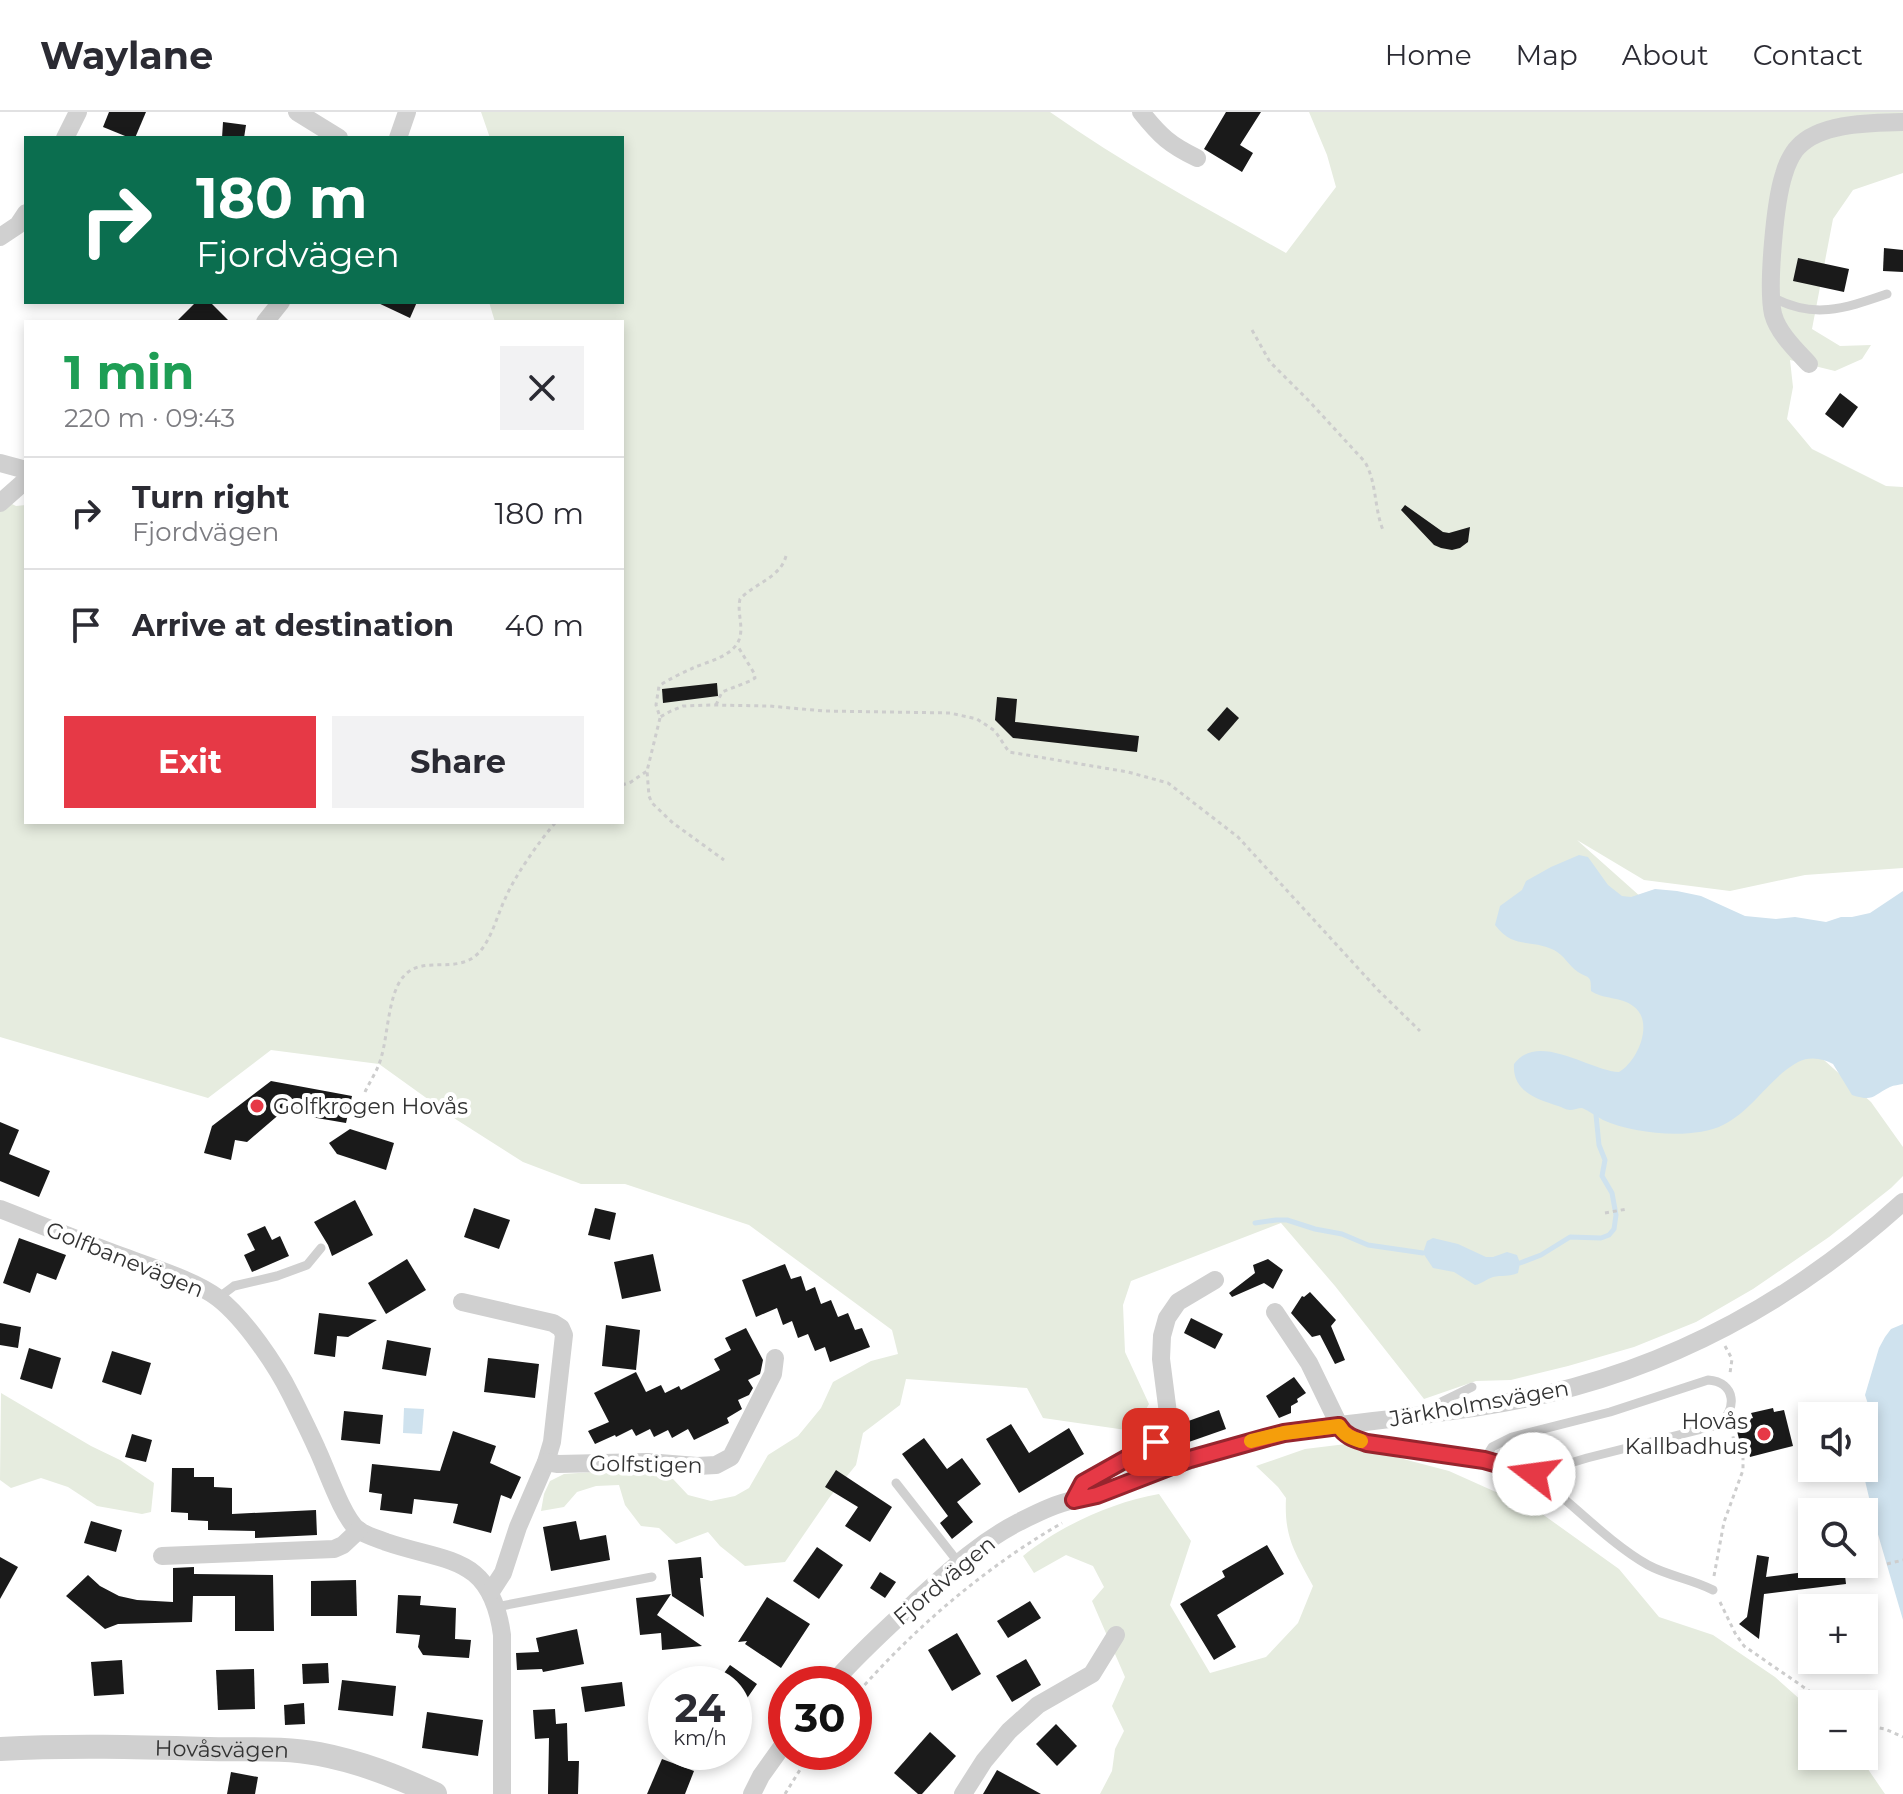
<!DOCTYPE html>
<html lang="en">
<head>
<meta charset="utf-8">
<style>
	:root { --surface:#fff; --page:#f2f2f3; --text:#2b2b33; --muted:#7c7c81; --line:#e1e1e2; --accent:#e63946 }
	body { margin:0; font-family:Montserrat,sans-serif; background:var(--page); color:var(--text); height:100vh; display:flex; flex-direction:column; font-size:30px; white-space:nowrap }
	* { box-sizing:border-box; margin:0 }
	p { font-size:26px; color:var(--muted) }
	.icon { flex:none; width:44px; height:44px; fill:none; stroke:currentColor; stroke-width:2; stroke-linecap:round; stroke-linejoin:round }
	.map { position:relative; flex:1; overflow:hidden }
	.details { position:absolute; left:24px; top:208px; width:600px; height:504px; display:flex; flex-direction:column; background:var(--surface); border-radius:0px; box-shadow:0 4px 12px #0003 }
	.details>* { flex:none }
	.banner { position:absolute; left:24px; top:24px; width:600px; height:168px; border-radius:0px; box-shadow:0 4px 12px #0003; background:#0b6e4f; color:#fff; overflow:hidden }
	.controls { position:absolute; left:1798px; top:1290px; display:grid; gap:16px }
	.controls a { display:grid; place-items:center; width:80px; height:80px; border-radius:0px; background:var(--surface); box-shadow:0 4px 12px #0003; font-size:40px }
	.speed { position:absolute; left:648px; top:1554px; display:flex; gap:16px; font-size:40px; font-weight:700; text-align:center }
	.speed>* { display:grid; place-content:center; width:104px; height:104px; border-radius:50%; background:var(--surface); box-shadow:0 4px 12px #0003; line-height:1 }
	.speed small { font-size:20px; font-weight:400 }
	.speed .limit { border:12px solid #d22; background:#fff; color:#111 }
	.pin { position:absolute; display:grid; place-items:center; width:68px; height:68px; color:#fff; margin:-34px; border-radius:16px; box-shadow:0 4px 12px #0006 }
	.me { position:absolute; width:88px; margin:-44px; rotate:285deg; stroke-linejoin:round; filter:drop-shadow(0 0 6px #0008) }
	.turn { display:flex; align-items:center; gap:28px; height:168px; padding:0 40px; font-size:36px }
	.turn .icon { width:104px; height:104px; stroke-width:2.5 }
	.turn b { display:block; font-size:56px; line-height:68px }
	.round { display:grid; place-items:center; flex:none; width:84px; height:84px; border-radius:0px; background:var(--page) }
	.headline { display:flex; align-items:center; justify-content:space-between; height:136px; padding:0 40px }
	h1 { font-size:48px; font-weight:700; line-height:60px; color:#1e9e55 }
	.action { display:flex; gap:16px; margin-top:auto; padding:16px 40px }
	.action a { flex:1; height:92px; border-radius:0px; background:var(--accent); color:#fff; font-size:32px; font-weight:700; line-height:92px; text-align:center }
	.action a+a { background:var(--page); color:var(--text) }
	ul { padding:0; list-style:none }
	li { display:flex; align-items:center; gap:24px; height:112px; padding:0 40px; border-top:2px solid var(--line) }
	li div { flex:1 }
	li b { display:block; font-size:30px }
	li em { font-style:normal }
	header { display:flex; align-items:center; gap:48px; box-sizing:border-box; height:112px; padding:0 40px; background:var(--surface); border-bottom:2px solid var(--line) }
	header strong { font-size:38px }
	nav { display:flex; gap:44px; margin-inline-start:auto; font-size:28px }
	.map>svg:first-child { display:block }
</style>
</head>
<body>
<header>
<strong>Waylane</strong>
<nav><a>Home</a><a>Map</a><a>About</a><a>Contact</a></nav>
</header>
<div class="map">
<svg width="1903" height="1682" viewBox="0 0 1903 1682">
	<rect width="100%" height="100%" fill="#fff"/>
	<g fill="#e6ecdf">
		<path d="M481,0h569c75,53 156,96 236,141l50,-66 -9,-32 -18,-43h594v61l-50,17 -20,29 -21,110 28,17 31,-1 -9,14 -27,12 -45,-11 3,27 -6,32 25,30 74,37 17,1v381l-98,7 -75,16 -86,-11 -67,-40 294,262 32,45v29l-12,12 -62,49 -76,52 -57,33 -62,25 -66,19 -57,14 -35,1 -52,18 -89,-113 -54,-63 -150,58 -8,24 2,47 24,52 -16,27 -90,-13 -16,-30 -121,-9 -6,26 -37,28 -7,32 -27,33 -44,64 -40,4 -25,-20 -12,-14 -32,12 -17,-16 -18,-2 -16,-21 -6,-20 -23,1 -19,6 -13,15 -23,4 3,-17 6,-13 14,-7 86,-6 23,11 15,16 23,6 24,-5 14,-8 19,-33 30,-19 23,-28 12,-26 38,-21 27,-7 -6,-24 -143,-105 -124,-41h-44l-58,-22 -66,-42 -78,-56 -108,-14 -63,48 -208,-61v-539l16,8 10,-1v317h596v-500h-127l-6,-20h133v-164h-132z"/>
		<path d="M1,1281l90,53 29,14 34,23 -3,29 -9,2 -45,-8 -29,-19 -27,-9 -30,10 -11,-8z"/>
		<path d="M1346,1332l103,27 89,40 81,58 40,48 54,18 62,42 37,33v46h47l26,38h-785l12,-23 3,-22 9,-18 -12,-25 13,-29 -33,-76 12,-14 -11,-21 -27,-11 -32,18 -11,-17c37,-30 89,-54 136,-62l32,47 -21,64 40,68 56,-16 32,-34 15,-37c-18,-34 -29,-48 -27,-88l-8,-11 -22,-21 49,-17z"/>
	</g>
	<g fill="#cfe2ee">
		<path d="M1579,743l9,2 20,28 14,11 9,1 24,-8 22,2 24,5 44,20 31,3 19,-2 31,5 15,-5h11l18,-4 33,-22v193c-4,1 -9,1 -13,3 -18,9 -16,15 -38,8l-19,-31c-10,-6 -24,-8 -35,-2 -28,15 -45,48 -75,63 -30,15 -89,9 -120,-5 -7,-4 -14,-9 -21,-12 -4,0 -8,2 -12,2 -4,0 -8,-3 -12,-4 -22,-7 -46,-15 -44,-42 24,-33 76,7 105,8 19,-11 36,-51 14,-66 -13,-10 -29,-6 -42,-15 0,-16 -1,-12 -13,-19 -9,-6 -14,-17 -24,-22 -25,-12 -40,0 -59,-25l5,-19 22,-16 4,-9 25,-14z"/>
		<path d="M1433,1126l25,6 28,13h7l14,-5 10,3 3,8 -2,10c-9,4 -17,2 -25,4 -7,2 -11,7 -18,8l-21,-13 -21,-4 -10,-15 4,-12z"/>
		<path d="M1903,1212v296l-26,-89 -15,-63h2v-34l5,-27 -4,-12 14,-47 6,-11 6,-8z"/>
		<path d="M404,1296l20,1 -2,25 -19,-1z"/>
	</g>
	<g fill="none" stroke-linecap="round" stroke-linejoin="round">
		<g stroke="#cfe2ee" stroke-width="5">
			<path d="M1255,1111l21,-3h11l28,9 27,5 26,11 55,8"/>
			<path d="M1520,1151l21,-8 29,-18 31,1 8,-3 5,-6 2,-14 -4,-22 -10,-17 3,-16 -6,-15 -3,-30"/>
		</g>
	</g>
	<g fill="#1a1a1a">
		<path d="M109,0h37l-11,26h-5l-27,-11z"/>
		<path d="M1226,0h35l-21,33 13,8 -11,19 -38,-23z"/>
		<path d="M223,10l23,3 -2,13h-22z"/>
		<path d="M1884,136l19,2v22l-20,-1z"/>
		<path d="M1798,146l51,11 -5,23 -51,-11z"/>
		<path d="M196,190h14l20,20h-54z"/>
		<path d="M376,190h41l-7,16z"/>
		<path d="M1840,281l18,14 -15,21 -18,-14z"/>
		<path d="M1405,393l38,27 6,1 21,-6 -2,15 -8,6 -8,2 -11,-2 -7,-3 -33,-35z"/>
		<path d="M717,571l1,13 -55,7 -1,-14z"/>
		<path d="M997,585l20,2 -2,23 124,14 -2,16 -124,-14 -18,-18z"/>
		<path d="M1227,595l12,11 -20,23 -12,-11z"/>
		<path d="M271,969l81,15 -6,27 -64,-11 -35,30 -12,-2 -4,20 -27,-7 8,-27z"/>
		<path d="M0,1010l19,8 -10,24 41,17 -11,26 -39,-16z"/>
		<path d="M350,1017l44,14 -8,27 -49,-16 -8,-11z"/>
		<path d="M355,1088l18,35 -41,21 -4,-11 -14,-23z"/>
		<path d="M474,1096l36,12 -11,29 -35,-12z"/>
		<path d="M595,1096l21,5 -6,27 -22,-5z"/>
		<path d="M265,1114l7,14 8,-4 9,20 -37,16 -8,-17 11,-5 -8,-16z"/>
		<path d="M19,1126l47,17 -10,25 -19,-7 -7,20 -27,-10z"/>
		<path d="M653,1142l8,37 -39,8 -8,-37z"/>
		<path d="M407,1147l19,31 -40,24 -18,-31z"/>
		<path d="M1268,1147l15,11 -10,19 -9,-6 -32,14 -3,-4 26,-20 -2,-8z"/>
		<path d="M785,1152l6,15 10,-3 5,15 9,-4 6,17 10,-4 7,17 10,-4 7,17 7,-2 8,19 -40,15 -5,-15 -10,4 -7,-17 -10,4 -6,-17 -9,4 -6,-17 -21,9 -14,-37z"/>
		<path d="M1310,1180l26,28 -5,6 14,34 -10,4 -15,-29 -8,2 -21,-24 11,-17 2,1z"/>
		<path d="M319,1201l58,7 -29,17 -11,-1 -2,21 -21,-3z"/>
		<path d="M1191,1206l32,16 -8,15 -31,-16z"/>
		<path d="M0,1211l21,4 -3,21 -18,-3z"/>
		<path d="M606,1213l34,5 -4,40 -34,-4z"/>
		<path d="M746,1216l17,32 -2,10 -1,4 -12,6 5,8 -4,7 -11,5 4,9 -15,9 2,5 -35,17 -6,-11 -16,9 -4,-8 -14,7 -4,-8 -14,7 -4,-7 -16,8 -1,-2 -20,9 -7,-13 21,-9 -15,-29 42,-21 10,20 15,-7 4,8 14,-7 2,4 39,-20 -6,-11 17,-9 -6,-12z"/>
		<path d="M387,1228l44,8 -5,28 -44,-7z"/>
		<path d="M29,1236l32,10 -9,31 -32,-10z"/>
		<path d="M112,1239l39,12 -10,32 -39,-13z"/>
		<path d="M488,1246l51,6 -4,34 -51,-6z"/>
		<path d="M1294,1265l12,16 -9,6 1,3 -7,4v7l-12,5 -13,-22z"/>
		<path d="M1773,1296l1,4 10,-2 9,36 -43,11 -3,-12 -6,2 -6,-24 18,-5 -2,-5z"/>
		<path d="M1219,1298l7,19 -40,14 -6,-16v-3z"/>
		<path d="M344,1299l39,4 -3,29 -39,-4z"/>
		<path d="M1011,1312l18,29 40,-25 15,26 -65,39 -33,-54z"/>
		<path d="M453,1319l43,15 -6,17 31,14 -10,22 -10,-4 -10,38 -38,-10 5,-19 -44,-5 -2,15 -32,-4 2,-16 -13,-2 3,-28 68,7z"/>
		<path d="M132,1322l20,6 -6,22 -21,-5z"/>
		<path d="M924,1326l23,31 15,-11 19,26 -24,18 16,20 -21,17 -12,-16 8,-7 -46,-62z"/>
		<path d="M172,1356h22v9h20v10l18,1v26l84,-4 1,25 -62,3v-7l-47,-1v-9l-20,-1v-7l-17,-1z"/>
		<path d="M836,1358l56,37 -22,35 -25,-16 13,-19 -33,-20z"/>
		<path d="M91,1409l31,9 -6,22 -32,-9z"/>
		<path d="M576,1409l4,19 26,-5 4,25 -59,11 -8,-44z"/>
		<path d="M1267,1433l17,29 -67,41 19,32 -22,13 -34,-56 45,-27 -3,-6z"/>
		<path d="M817,1435l26,18 -24,34 -26,-18z"/>
		<path d="M1757,1443l12,2 -3,20 78,-10 2,17 -82,10 -5,45 -20,-15 8,-7z"/>
		<path d="M0,1445l18,10 -18,32z"/>
		<path d="M701,1445l2,21h-3l4,39 -32,-21 -4,-36z"/>
		<path d="M194,1455v7l79,1 1,56h-39v-35h-42l-1,26 -74,2 -13,5 -39,-33 22,-21 12,11 19,10 18,4 36,2v-34z"/>
		<path d="M880,1460l16,10 -11,16 -15,-10z"/>
		<path d="M356,1468l1,36h-46v-35z"/>
		<path d="M671,1482l-14,21 45,31 -40,4 -1,-17 -21,2 -4,-37z"/>
		<path d="M398,1483l23,1 -1,9 36,3 -1,31 16,1 -2,18 -46,-3 -5,-8 2,-12 -24,-2z"/>
		<path d="M767,1485l43,27 -29,44 -36,-24 2,-3 -9,1z"/>
		<path d="M1030,1489l11,17 -33,20 -11,-17z"/>
		<path d="M577,1517l7,35 -41,8 -1,-3 -25,1 -1,-17 23,-1 -3,-14z"/>
		<path d="M957,1521l24,41 -29,17 -24,-41z"/>
		<path d="M1026,1547l15,26 -29,17 -16,-26z"/>
		<path d="M122,1548l2,34 -30,2 -3,-34z"/>
		<path d="M328,1551l1,20 -26,1 -1,-20z"/>
		<path d="M730,1553l27,19 -23,33v-33h-18z"/>
		<path d="M254,1557l1,40 -37,1 -2,-40z"/>
		<path d="M342,1568l54,6 -3,30 -55,-6z"/>
		<path d="M622,1570l3,24 -40,6 -4,-25z"/>
		<path d="M304,1591l1,21 -20,1 -1,-20z"/>
		<path d="M555,1597l1,15 11,-1 1,38h11l-1,33h-30l1,-56 -14,1 -2,-29z"/>
		<path d="M427,1600l56,8 -5,36 -56,-8z"/>
		<path d="M1056,1612l21,22 -20,20 -21,-22z"/>
		<path d="M930,1620l26,24 -34,38h-4l-24,-21z"/>
		<path d="M662,1647l32,12 -9,23h-38z"/>
		<path d="M997,1658l44,24h-58z"/>
		<path d="M231,1660l27,5 -3,17h-28z"/>
	</g>
	<g fill="none" stroke-linecap="round" stroke-linejoin="round">
		<g stroke="#cdcdcd" stroke-width="3" stroke-dasharray="4 4" stroke-linecap="butt">
			<path d="M1252,218l18,32 39,39 56,61c12,21 9,46 18,68"/>
			<path d="M786,444c-6,22 -31,27 -46,43 -3,13 3,25 0,38 -5,19 -31,24 -47,31 -11,5 -24,11 -34,18l-3,19 4,12 11,-6 12,-5 28,-1 58,1 55,5 126,2 27,6 18,12 14,21 119,20 40,11 70,54 140,153 42,41"/>
			<path d="M716,593l6,-13 28,-11 5,-3 -1,-5 -17,-28"/>
			<path d="M660,606l-13,53 2,25 3,7 21,20 51,37"/>
			<path d="M622,673l9,-3 16,-11"/>
			<path d="M365,980c5,-11 13,-22 16,-34 7,-22 7,-65 23,-82 20,-23 56,2 78,-27 11,-15 15,-33 23,-50 9,-22 35,-59 51,-77"/>
			<path d="M1605,1101l22,-4"/>
			<path d="M1725,1234l7,13 -2,14"/>
			<path d="M1887,1452l16,-4"/>
			<path d="M1714,1464l10,-54 19,-52v-17l-7,-5 -5,-19"/>
			<path d="M1720,1490l15,31 9,13 84,58"/>
			<path d="M854,1585c59,-68 130,-129 208,-174"/>
			<path d="M1864,1613l21,4 18,8"/>
			<path d="M785,1682l26,-42"/>
		</g>
		<g stroke="#d0d0d0" stroke-width="9">
			<path d="M1772,185c41,23 74,11 115,-3"/>
			<path d="M218,1186l16,-12 43,-10 30,-11 14,-17"/>
			<path d="M1434,1302l-1,-6 6,-5 33,-16"/>
			<path d="M1484,1348l8,-13 20,-10 98,-25 98,-32c28,2 30,30 10,45l-131,33 -53,16"/>
			<path d="M1534,1362c37,28 75,69 114,91 20,11 44,14 65,25"/>
			<path d="M896,1371l62,79"/>
			<path d="M496,1495l156,-30"/>
		</g>
		<g stroke="#d0d0d0" stroke-width="18">
			<path d="M297,0l42,26"/>
			<path d="M1141,0c19,24 29,33 56,46"/>
			<path d="M65,26l13,-26"/>
			<path d="M398,26l9,-26"/>
			<path d="M0,125l18,-12 8,-12"/>
			<path d="M265,210l16,-20"/>
			<path d="M1809,252c-13,-14 -31,-31 -36,-50 -6,-27 2,-113 11,-140 2,-8 8,-21 14,-27 23,-25 74,-24 105,-25"/>
			<path d="M0,351l26,7"/>
			<path d="M0,391l26,-23"/>
			<path d="M0,1097c41,16 83,33 124,48 29,11 70,23 94,41 27,21 58,67 73,97 9,18 18,36 26,54 10,21 25,67 41,81 7,5 20,9 28,12 61,21 105,12 116,93v159"/>
			<path d="M462,1190l91,21 8,5 3,7 -12,107 -6,20 -28,65 -15,46 -13,20"/>
			<path d="M1275,1200l34,51 33,68 9,7 16,5 117,17 50,14"/>
			<path d="M546,1350l12,2 89,-2 50,4 19,-1 15,-8 42,-83 2,-16"/>
			<path d="M1074,1388l9,-17 60,-33 20,-15 6,-14 -8,-62 1,-23 5,-18 11,-16 37,-22"/>
			<path d="M162,1444l172,-7 9,-4 16,-15"/>
			<path d="M832,1572c25,-29 54,-55 82,-81 33,-30 64,-60 105,-81 16,-8 37,-19 56,-22 14,-3 26,-6 40,-12 41,-17 82,-31 125,-43 16,-5 32,-10 47,-13 96,-14 193,-19 287,-45 124,-34 234,-99 329,-185"/>
			<path d="M752,1682l9,-18 25,-35"/>
			<path d="M963,1682l21,-33 25,-30 29,-26 54,-31 24,-39"/>
		</g>
		<path stroke="#d0d0d0" stroke-width="24" id="s1" d="M0,1637c70,-4 139,-2 209,0 36,1 75,-2 110,5 42,8 79,23 116,40"/>
	</g>
	<g fill="none" stroke-linecap="round" stroke-linejoin="round">
		<defs>
			<path id="route" d="M1156,1330l-73,41 -9,17 23,-5 93,-36 75,-21 19,-5 55,-7c7,11 17,13 28,17l117,17 50,14"/>
		</defs>
		<use href="#route" stroke="#96252e" stroke-width="20"/>
		<use href="#route" stroke="#e63946" stroke-width="14"/>
		<path stroke="#f59e0b" stroke-width="14" d="M1251,1329l33,-8 55,-7c5,9 12,12 22,15"/>
	</g>
	<g fill="#e63946" stroke="#fff" stroke-width="3">
		<circle cx="257" cy="994" r="8"/>
		<circle cx="1764" cy="1322" r="8"/>
	</g>
	<g text-anchor="middle" stroke-width="8" stroke-linejoin="round" paint-order="stroke">
		<g font-size="22" fill="#333" stroke="#fff" text-anchor="start">
			<text x="273" y="1002">Golfkrogen Hovås</text>
			<text x="1748" y="1317" text-anchor="end">Hovås<tspan x="1748" dy="25">Kallbadhus</tspan></text>
		</g>
		<g font-size="22" fill="#333" stroke="#fff">
			<text transform="translate(125 1147) rotate(22)" y="8">Golfbanevägen</text>
			<text transform="translate(1479 1291) rotate(-10)" y="8">Järkholmsvägen</text>
			<text transform="translate(646 1352) rotate(1)" y="8">Golfstigen</text>
			<text transform="translate(944 1468) rotate(-40)" y="8">Fjordvägen</text>
			<text dy="8" stroke="none"><textPath href="#s1" startOffset="222">Hovåsvägen</textPath></text>
		</g>
	</g>
</svg>
<div class="controls">
<a><svg class="icon" aria-label="sound" viewBox="0 0 24 24"><path d="M4 9h4l5-4v14l-5-4H4zM17 9q2 3 0 6"/></svg></a>
<a><svg class="icon" aria-label="search" viewBox="0 0 24 24"><circle cx="10" cy="10" r="6"/><path d="M15 15l6 6"/></svg></a>
<a>+</a>
<a>−</a>
</div>
<div class="speed"><div>24<small>km/h</small></div><div class="limit">30</div></div>
<div class="pin" style="left:1156px;top:1330px;background:#d93025"><svg class="icon" aria-label="arrive" viewBox="0 0 24 24"><path d="M6 21V4h12l-3 4 3 4H6"/></svg></div>
<svg class="me" style="left:1534px;top:1362px" viewBox="-20 -20 40 40"><circle r="19" fill="#fff"/><path d="M0-13L10 11 0 6-10 11z" fill="#e63946"/></svg>
<div class="banner">
<div class="turn"><svg class="icon" aria-label="right" viewBox="0 0 24 24"><path d="M7 20v-9h11M14 6l5 5-5 5"/></svg><div><b>180 m</b>Fjordvägen</div></div>
</div>
<section class="details">
<div class="headline"><div><h1>1 min</h1><p>220 m · 09:43</p></div><a class="round"><svg class="icon" aria-label="close" viewBox="0 0 24 24"><path d="M6 6l12 12M18 6L6 18"/></svg></a></div>
<ul>
<li><svg class="icon" aria-label="right" viewBox="0 0 24 24"><path d="M7 20v-9h11M14 6l5 5-5 5"/></svg><div><b>Turn right</b><p>Fjordvägen</p></div><em>180 m</em></li>
<li><svg class="icon" aria-label="arrive" viewBox="0 0 24 24"><path d="M6 21V4h12l-3 4 3 4H6"/></svg><div><b>Arrive at destination</b></div><em>40 m</em></li>
</ul>
<div class="action"><a>Exit</a><a>Share</a></div>
</section>
</div>
</body>
</html>
